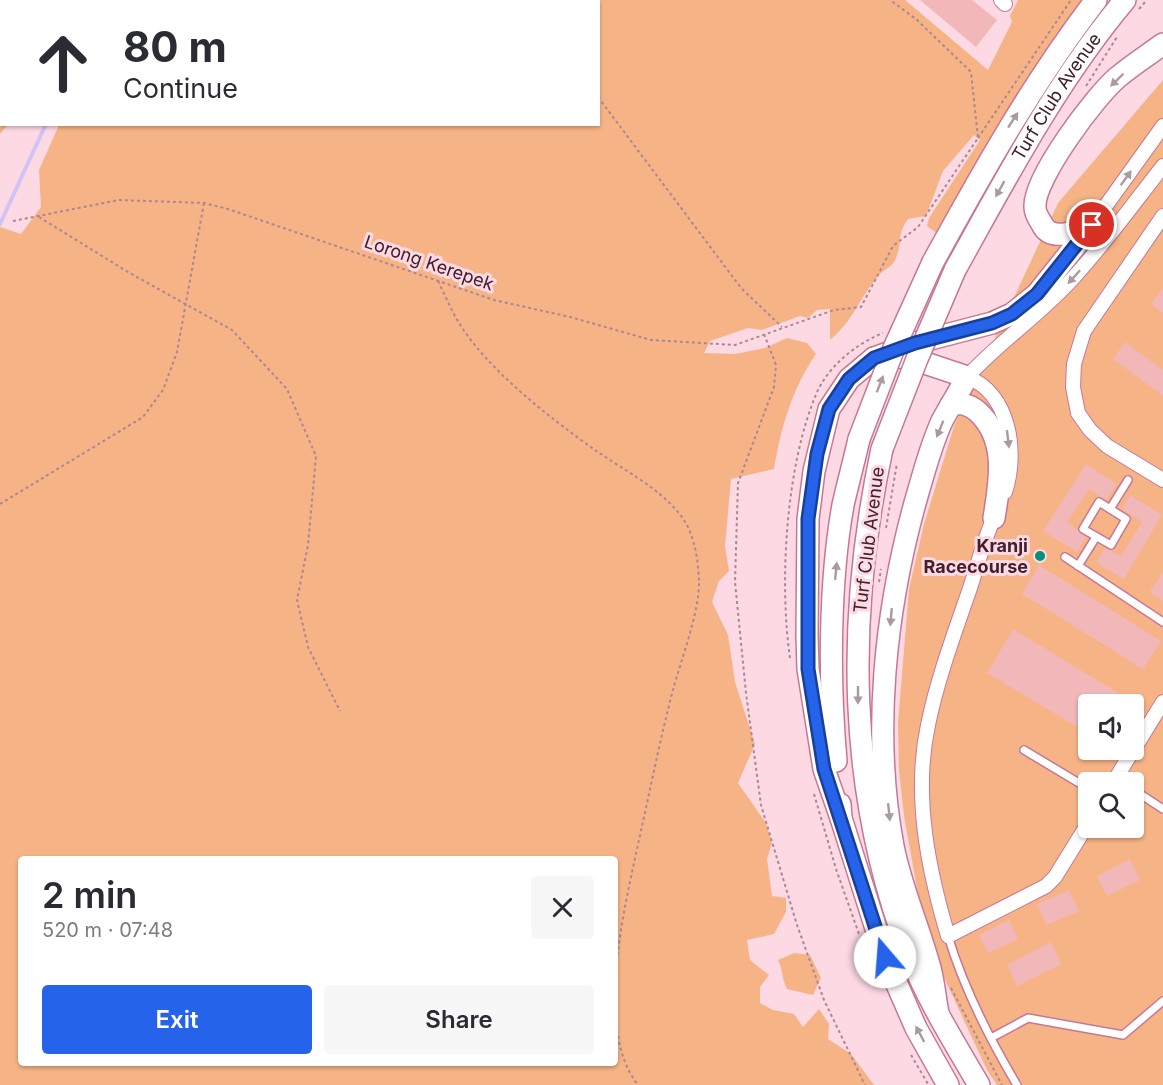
<!DOCTYPE html>
<html lang="en">
<head>
<meta charset="utf-8">
<style>
	:root { --surface:#fff; --page:#f7f7f7; --text:#2b2b33; --muted:#7c7c81; --accent:#2563eb }
	body { margin:0; font-family:Inter,sans-serif; background:var(--page); color:var(--text); height:100vh; display:flex; flex-direction:column; font-size:22px; white-space:nowrap }
	* { box-sizing:border-box; margin:0 }
	p { font-size:20px; color:var(--muted) }
	.icon { flex:none; width:33px; height:33px; fill:none; stroke:currentColor; stroke-width:2; stroke-linecap:round; stroke-linejoin:round }
	.map { position:relative; flex:1; overflow:hidden }
	.panel { position:absolute; left:18px; top:856px; width:600px; height:210px; display:flex; flex-direction:column; background:var(--surface); border-radius:6px; box-shadow:0 2px 4px #0004 }
	.panel>* { flex:none }
	.hud { position:absolute; left:0px; top:0px; width:600px; height:126px; box-shadow:0 2px 4px #0004; background:#fff; color:var(--text); overflow:hidden }
	.fabs { position:absolute; left:1078px; top:694px; display:grid; gap:12px }
	.fabs a { display:grid; place-items:center; width:66px; height:66px; border-radius:6px; background:var(--surface); box-shadow:0 2px 4px #0004; font-size:30px }
	.pin { position:absolute; display:grid; place-items:center; width:51px; height:51px; color:#fff; margin:-26px; border:3px solid #fff; border-radius:50%; box-shadow:0 2px 6px #0007 }
	.me { position:absolute; width:66px; margin:-33px; rotate:342deg; stroke-linejoin:round; filter:drop-shadow(0 0 4px #0008) }
	.turn { display:flex; align-items:center; gap:21px; height:126px; padding:0 24px; font-size:27px }
	.turn .icon { width:78px; height:78px; stroke-width:2.5 }
	.turn b { display:block; font-size:42px; line-height:51px }
	.round { display:grid; place-items:center; flex:none; width:63px; height:63px; border-radius:6px; background:var(--page) }
	.head { display:flex; align-items:center; justify-content:space-between; height:102px; padding:0 24px }
	h1 { font-size:36px; font-weight:600; line-height:45px }
	.button { display:flex; gap:12px; margin-top:auto; padding:12px 24px }
	.button a { flex:1; height:69px; border-radius:6px; background:var(--accent); color:#fff; font-size:24px; font-weight:600; line-height:69px; text-align:center }
	.button a+a { background:var(--page); color:var(--text) }
	.map>svg:first-child { display:block }
</style>
</head>
<body>
<div class="map">
<svg width="1163" height="1085" viewBox="0 0 1163 1085">
	<rect width="100%" height="100%" fill="#fdd9e4"/>
	<g fill="#f6b486" fill-rule="evenodd">
		<path d="M0,0h57l-55,2v122l5,1 -7,9z"/>
		<path d="M105,0h800l83,70 24,-48 -2,-6 8,-16h65c-56,73 -100,154 -145,234l-11,-8 2,-8 51,-78 -6,-5 -31,36 -17,45 -18,3c-12,17 -5,23 -12,39 -3,9 -9,9 -16,16 -19,20 -25,45 -50,66v-31l-13,1 -9,8 -8,-2 -38,14 -14,-2 -38,13 -6,12 31,1 30,-6 22,-10 20,5 9,11c-24,35 -35,73 -42,115l-43,10 -6,67 4,25 -10,10 -7,21 16,33 7,47 20,62 -17,39 28,40 6,20 -5,16 5,37 14,2v14l-12,22 -27,6 3,20 19,15 -9,12v16l13,7 21,4 9,13 16,-18 10,15 -1,15 23,15 23,31h-874v-858l21,7 20,-27 -2,-37 20,-45 539,-1v-122zM21,860h594v204h-594z"/>
		<path d="M1163,80v1005h-166l-10,-15 -45,-97 -24,-79 -14,-78 -5,-46 -1,-47 11,-134 15,-65 30,-98 104,-223zM1089,705h45v45h-45zM1089,783h45v45h-45z"/>
		<path d="M794,953l16,2 11,23 -8,17 -26,-6c-5,-9 -4,-19 -9,-29z"/>
	</g>
	<g fill="none" stroke-linecap="round" stroke-linejoin="round">
		<g stroke="#d0c4f4" stroke-width="4">
			<path d="M92,2v-2"/>
			<path d="M0,224l46,-100"/>
		</g>
	</g>
	<g fill="#f1b7b9">
		<path d="M920,0h52l25,20 -21,27z"/>
		<path d="M1163,288v25l-12,-9z"/>
		<path d="M1125,342l38,28v26l-50,-37z"/>
		<path d="M1086,464l31,20 -11,16 -17,-11 -22,33 19,15 -9,15 -34,-21z"/>
		<path d="M1130,495l32,20 -38,64 -28,-17 9,-14 16,8 21,-34 -20,-13z"/>
		<path d="M1039,565l122,76 -18,28 -121,-75z"/>
		<path d="M1163,572v29l-13,-9z"/>
		<path d="M1013,629l115,70 -4,6h-35v29l-102,-61z"/>
		<path d="M1130,859l10,21 -33,16 -10,-20z"/>
		<path d="M1069,890l10,21 -33,14 -9,-21z"/>
		<path d="M1009,920l9,19 -30,14 -9,-18z"/>
		<path d="M1051,942l10,22 -44,22 -10,-21z"/>
	</g>
	<g fill="none" stroke-linecap="round" stroke-linejoin="round">
		<defs>
			<g id="service">
				<path d="M1099,502l27,17 -15,26 -28,-16z"/>
				<path d="M1110,509l18,-29"/>
				<path d="M1065,557l98,65"/>
				<path d="M1078,566l18,-29"/>
				<path d="M1024,750l65,39"/>
				<path d="M1134,790l29,19"/>
				<path d="M948,936c16,53 41,102 69,149"/>
				<path d="M991,1038l37,-20 95,17 40,-34"/>
			</g>
			<g id="minor">
				<path d="M1001,0l4,4"/>
				<path d="M1163,216l-79,115 -10,33 -1,23 5,26 12,17 17,16 56,34"/>
				<path d="M1092,225l71,-99"/>
				<path d="M1005,492c13,-39 5,-99 -38,-115 33,-36 74,-63 107,-100 32,-35 60,-74 89,-111"/>
				<path d="M996,513c-12,25 -19,55 -28,81 -15,43 -31,87 -40,131 -15,70 0,144 20,211l98,-50 9,-9 34,-55"/>
				<path d="M1134,749l29,-47"/>
				<path d="M1113,783l20,-33"/>
			</g>
			<g id="primary">
				<path d="M1092,225c-15,6 -41,18 -50,-1 -3,-5 -7,-10 -7,-17 -2,-28 61,-112 83,-130 14,-12 30,-22 45,-33"/>
				<path d="M933,262c50,-91 100,-180 163,-262"/>
				<path id="s1" d="M955,270c51,-92 102,-189 170,-270"/>
				<path d="M874,358l33,-1 60,20c-8,15 -17,29 -25,44 -12,26 -19,55 -27,82 -30,109 -43,231 -22,343 8,42 26,81 37,122 4,15 5,30 8,45"/>
				<path d="M951,405c9,-3 19,0 26,6 31,28 23,70 17,107"/>
				<path d="M882,449c-36,168 -35,342 27,504 18,46 45,89 70,132"/>
				<path d="M836,761c-7,-79 -7,-178 7,-256 5,-22 11,-44 16,-66"/>
				<path d="M840,804l1,14 44,139 31,71 32,57"/>
				<path d="M841,818l-17,-49 -16,-100 -1,-34 1,-116 6,-48 15,-62 20,-30 25,-21 41,-15 77,-20 20,-9 25,-20 55,-69"/>
			</g>
		</defs>
		<use href="#service" stroke="#c77796" stroke-width="10"/>
		<use href="#minor" stroke="#c77796" stroke-width="16"/>
		<use href="#primary" stroke="#c77796" stroke-width="24"/>
		<g stroke="#aa8793" stroke-width="2" stroke-dasharray="3 3" stroke-linecap="butt">
			<path d="M514,0l1,2"/>
			<path d="M521,2l3,-2"/>
			<path d="M1139,9l8,-9"/>
			<path d="M1086,86l31,-49"/>
			<path d="M598,97l143,191 41,39"/>
			<path d="M978,138l93,-138"/>
			<path d="M39,217l89,55 104,58 55,59 29,67 -8,89 -11,55 11,47 32,64"/>
			<path d="M13,221l106,-21 85,3 24,6 266,91 76,17 81,23 84,5 99,-35 27,-3 32,-61 25,-19 60,-89 -7,-66 -55,-53 -26,-19"/>
			<path d="M438,281c7,14 13,29 21,42 29,47 91,95 136,127 27,19 61,36 82,61 17,18 21,46 22,70 1,29 -18,79 -26,109 -12,45 -21,91 -31,136 -14,69 -51,199 -4,259"/>
			<path d="M764,334l12,31 -2,22 -36,96 -3,99 11,111 15,112 36,120 27,75 41,85"/>
			<path d="M0,504l143,-87 20,-27 14,-38 27,-149"/>
			<path d="M886,528l11,-65"/>
			<path d="M879,582l2,-13"/>
			<path d="M790,658c-11,-76 -4,-190 25,-261 11,-29 40,-53 68,-64"/>
			<path d="M814,794l22,75 24,68"/>
			<path d="M951,988l51,97"/>
			<path d="M911,1055l17,29"/>
		</g>
		<use href="#service" stroke="#fff" stroke-width="7"/>
		<use href="#minor" stroke="#fff" stroke-width="14"/>
		<use href="#primary" stroke="#fff" stroke-width="21"/>
		<defs>
			<g id="primary-bridge">
				<path d="M859,439l35,-91 39,-86"/>
				<path d="M882,449l35,-90 38,-89"/>
			</g>
		</defs>
		<use href="#primary-bridge" stroke="#c77796" stroke-width="24" stroke-linecap="butt"/>
		<use href="#primary-bridge" stroke="#fff" stroke-width="21"/>
	</g>
	<defs><path id="oneway-solid" d="M-6-.8H1V-3.2L6.5 0L1 3.2V.8H-6Z" transform="scale(1.5)"/></defs>
	<g fill="#aa9ba0">
		<use href="#oneway-solid" transform="translate(1117 80) rotate(136)"/>
		<use href="#oneway-solid" transform="translate(1013 120) rotate(-57)"/>
		<use href="#oneway-solid" transform="translate(1126 178) rotate(-54)"/>
		<use href="#oneway-solid" transform="translate(1000 189) rotate(119)"/>
		<use href="#oneway-solid" transform="translate(1074 277) rotate(132)"/>
		<use href="#oneway-solid" transform="translate(880 384) rotate(-69)"/>
		<use href="#oneway-solid" transform="translate(940 429) rotate(112)"/>
		<use href="#oneway-solid" transform="translate(1008 439) rotate(83)"/>
		<use href="#oneway-solid" transform="translate(836 571) rotate(-84)"/>
		<use href="#oneway-solid" transform="translate(891 617) rotate(95)"/>
		<use href="#oneway-solid" transform="translate(858 695) rotate(90)"/>
		<use href="#oneway-solid" transform="translate(889 812) rotate(84)"/>
		<use href="#oneway-solid" transform="translate(920 1034) rotate(-118)"/>
	</g>
	<g fill="none" stroke-linecap="round" stroke-linejoin="round">
		<defs>
			<path id="route" d="M885,957l-61,-188 -16,-100v-150l9,-65 12,-45 20,-30 25,-21 41,-15 77,-20 20,-9 25,-20 55,-69"/>
		</defs>
		<use href="#route" stroke="#184099" stroke-width="15"/>
		<use href="#route" stroke="#2563eb" stroke-width="10"/>
	</g>
	<circle fill="#038f79" stroke="#fdd9e4" stroke-width="2" cx="1040" cy="556" r="6"/>
	<g text-anchor="middle" stroke-width="6" stroke-linejoin="round" paint-order="stroke">
		<g font-size="18" fill="#41202d" stroke="#fdd9e4">
			<text dy="6" stroke="none"><textPath href="#s1" startOffset="201">Turf Club Avenue</textPath></text>
			<text transform="translate(429 263) rotate(19)" y="6">Lorong Kerepek</text>
			<text transform="translate(869 540) rotate(-83)" y="6">Turf Club Avenue</text>
		</g>
		<g font-size="18" font-weight="bold" fill="#41202d" stroke="#fdd9e4" text-anchor="end">
			<text x="1028" y="552">Kranji<tspan x="1028" dy="21">Racecourse</tspan></text>
		</g>
	</g>
</svg>
<div class="fabs">
<a><svg class="icon" aria-label="sound" viewBox="0 0 24 24"><path d="M4 9h4l5-4v14l-5-4H4zM17 9q2 3 0 6"/></svg></a>
<a><svg class="icon" aria-label="search" viewBox="0 0 24 24"><circle cx="10" cy="10" r="6"/><path d="M15 15l6 6"/></svg></a>
</div>
<div class="pin" style="left:1092px;top:225px;background:#d93025"><svg class="icon" aria-label="arrive" viewBox="0 0 24 24"><path d="M6 21V4h12l-3 4 3 4H6"/></svg></div>
<svg class="me" style="left:885px;top:957px" viewBox="-20 -20 40 40"><circle r="19" fill="#fff"/><path d="M0-13L10 11 0 6-10 11z" fill="#2563eb"/></svg>
<div class="hud">
<div class="turn"><svg class="icon" aria-label="ahead" viewBox="0 0 24 24"><path d="M12 20V5M6 11l6-6 6 6"/></svg><div><b>80 m</b>Continue</div></div>
</div>
<section class="panel">
<div class="head"><div><h1>2 min</h1><p>520 m · 07:48</p></div><a class="round"><svg class="icon" aria-label="close" viewBox="0 0 24 24"><path d="M6 6l12 12M18 6L6 18"/></svg></a></div>
<div class="button"><a>Exit</a><a>Share</a></div>
</section>
</div>
</body>
</html>
